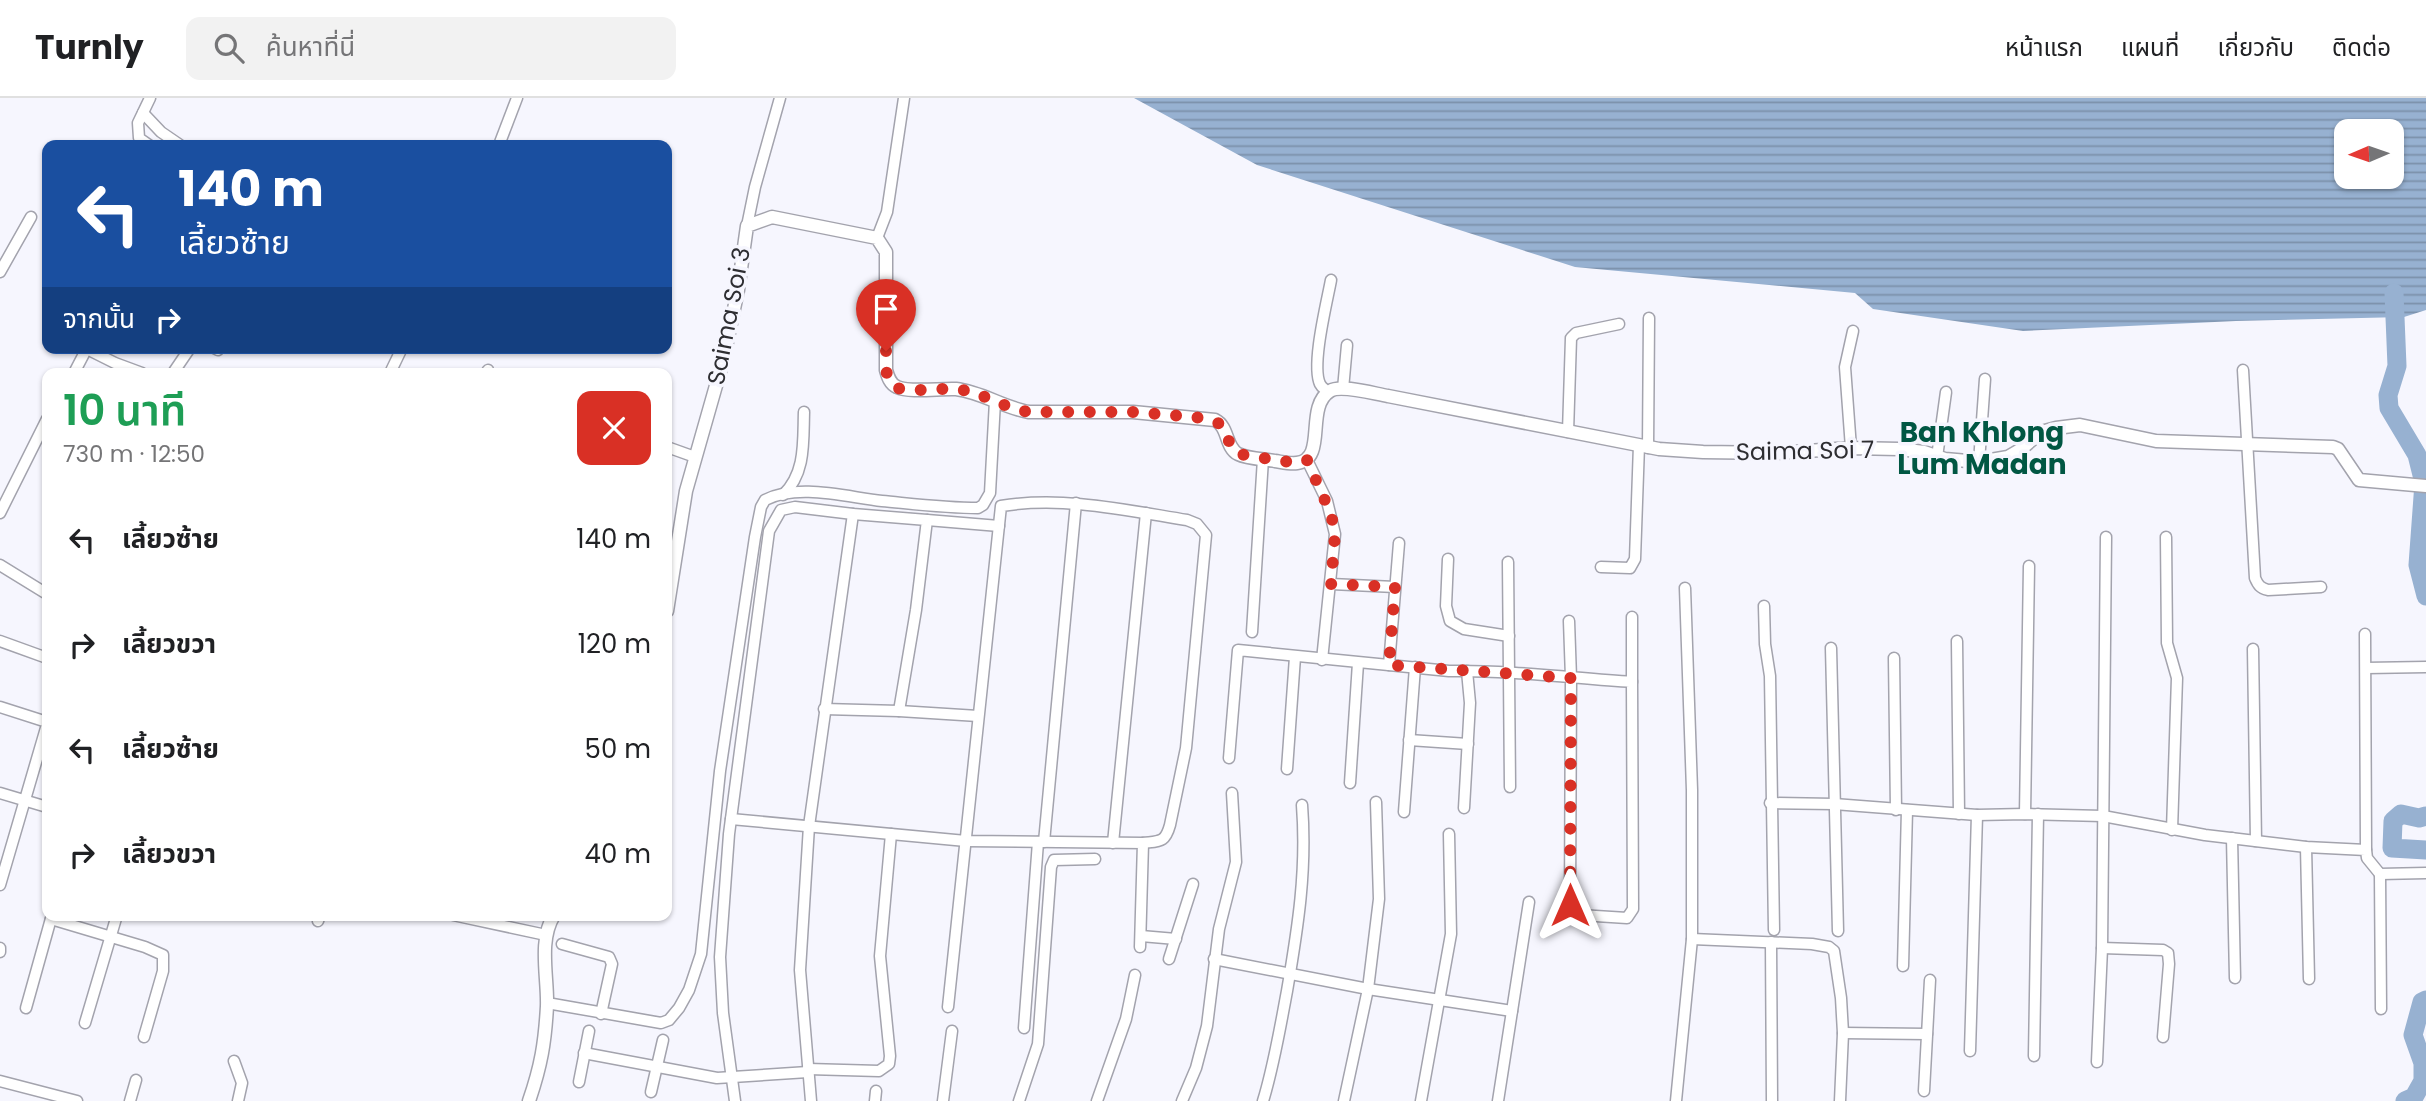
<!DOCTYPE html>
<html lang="th">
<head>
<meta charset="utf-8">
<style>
	:root { --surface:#fff; --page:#f2f2f2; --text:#202124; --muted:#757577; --line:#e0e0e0 }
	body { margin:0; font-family:Poppins,"Noto Sans Thai",sans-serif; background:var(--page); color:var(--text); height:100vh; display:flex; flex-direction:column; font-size:26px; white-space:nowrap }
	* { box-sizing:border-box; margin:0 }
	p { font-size:23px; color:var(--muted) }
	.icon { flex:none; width:38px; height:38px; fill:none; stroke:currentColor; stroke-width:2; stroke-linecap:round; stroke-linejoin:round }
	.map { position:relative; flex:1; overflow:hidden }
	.details { position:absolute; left:42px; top:270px; width:630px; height:553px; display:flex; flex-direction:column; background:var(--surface); border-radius:14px; box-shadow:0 2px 5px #0004 }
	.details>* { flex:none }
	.top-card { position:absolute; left:42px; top:42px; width:630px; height:214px; border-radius:14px; box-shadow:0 2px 5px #0004; background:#1a4fa0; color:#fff; overflow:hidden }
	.needle { width:46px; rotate:268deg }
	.tools { position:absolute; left:2334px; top:21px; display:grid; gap:14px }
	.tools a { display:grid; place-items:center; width:70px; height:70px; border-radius:14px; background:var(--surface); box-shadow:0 2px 5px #0004; font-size:35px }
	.pin { position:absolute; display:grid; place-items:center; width:60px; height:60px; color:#fff; margin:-72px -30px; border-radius:50% 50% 50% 0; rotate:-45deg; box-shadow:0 0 7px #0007 }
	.pin .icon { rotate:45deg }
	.me { position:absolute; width:77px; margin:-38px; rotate:0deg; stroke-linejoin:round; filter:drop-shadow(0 0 5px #0008) }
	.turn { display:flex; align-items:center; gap:24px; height:147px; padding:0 21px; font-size:32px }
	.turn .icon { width:91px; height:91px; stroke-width:2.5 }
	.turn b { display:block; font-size:49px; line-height:60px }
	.then { display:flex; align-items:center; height:66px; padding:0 21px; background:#0003; gap:14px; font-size:26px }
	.round { display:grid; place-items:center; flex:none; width:74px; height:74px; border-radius:14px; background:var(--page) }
	.summary { display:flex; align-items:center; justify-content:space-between; height:119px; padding:0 21px }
	h1 { font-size:42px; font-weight:600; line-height:52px; color:#1e9e55 }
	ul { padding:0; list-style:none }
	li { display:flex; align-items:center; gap:21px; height:105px; padding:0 21px }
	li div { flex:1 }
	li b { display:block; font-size:26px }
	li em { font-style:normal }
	header { display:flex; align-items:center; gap:42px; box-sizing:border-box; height:98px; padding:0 35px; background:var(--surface); border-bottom:2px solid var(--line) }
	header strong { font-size:33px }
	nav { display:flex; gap:38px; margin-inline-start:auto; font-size:24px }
	.search { width:490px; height:63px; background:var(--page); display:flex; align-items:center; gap:18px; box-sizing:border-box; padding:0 24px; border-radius:14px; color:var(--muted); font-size:26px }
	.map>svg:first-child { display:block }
</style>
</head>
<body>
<header>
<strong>Turnly</strong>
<div class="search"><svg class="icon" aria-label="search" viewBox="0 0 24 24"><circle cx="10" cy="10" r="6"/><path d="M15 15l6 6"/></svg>ค้นหาที่นี่</div>
<nav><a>หน้าแรก</a><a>แผนที่</a><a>เกี่ยวกับ</a><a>ติดต่อ</a></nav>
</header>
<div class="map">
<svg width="2426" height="1003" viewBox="0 0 2426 1003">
	<defs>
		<pattern id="water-rules" width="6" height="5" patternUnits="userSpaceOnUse" patternTransform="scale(1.75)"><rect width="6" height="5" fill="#97b1d1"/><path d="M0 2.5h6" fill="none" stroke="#7c90aa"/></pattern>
	</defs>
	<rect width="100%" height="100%" fill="#f6f6fe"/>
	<path fill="url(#water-rules)" fill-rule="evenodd" d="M1134,0h1292v212l-22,7 -168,4 -213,10 -150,-22 -18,-16 -280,-26 -318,-102zM2347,33h45v46h-45z"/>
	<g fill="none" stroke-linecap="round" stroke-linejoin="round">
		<g stroke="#97b1d1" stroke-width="19">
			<path d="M2394,195l3,73 -9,29 1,13 28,47 7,28 -6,82 8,31"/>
			<path d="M2426,718l-7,2 -18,-4 -8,7 -1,27 34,2"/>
			<path d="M2405,1003l9,-4 9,-16v-18l-10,-28 9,-33 4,-2"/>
		</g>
		<defs>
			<g id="minor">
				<path d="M143,15l18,19 19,13"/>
				<path d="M149,47l-10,-7 -1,-15 12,-25"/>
				<path d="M499,47l18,-47"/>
				<path d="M747,128l8,-39 25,-89"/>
				<path d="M877,140l10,-26 17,-114"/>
				<path d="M0,174l31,-55"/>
				<path d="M214,250l4,2"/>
				<path d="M87,251l28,14 27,10"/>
				<path d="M2243,272l12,208c3,7 5,10 13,12l53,-3"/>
				<path d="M74,275l13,-25"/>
				<path d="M173,275l17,-25"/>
				<path d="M390,275l12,-25"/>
				<path d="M486,275l2,-3"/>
				<path d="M1343,291l4,-44"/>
				<path d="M1328,294c-3,-3 -6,-4 -8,-8 -9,-19 7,-82 11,-104"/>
				<path d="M1568,334l3,-94 5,-5 43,-9"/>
				<path d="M667,349l28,10"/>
				<path d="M1648,350l1,-130"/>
				<path d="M1851,350l-6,-81 8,-36"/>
				<path d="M1937,359l9,-65"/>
				<path d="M1307,362l20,41 8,33 -13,126"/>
				<path d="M1979,364l6,-83"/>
				<path d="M783,397c23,-22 20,-53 21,-83"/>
				<path d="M0,415l47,-94"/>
				<path d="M927,422l72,6"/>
				<path d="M2166,439l1,106 10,35 -5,152"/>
				<path d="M1448,461l-2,47 4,15 14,8 45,7"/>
				<path d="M1508,464l2,225"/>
				<path d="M0,467l47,29"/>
				<path d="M1601,469l29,1 5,-9 4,-114"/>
				<path d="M1331,486l64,3"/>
				<path d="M1764,508l1,38 5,32 4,254"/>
				<path d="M1632,519v65"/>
				<path d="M1252,534l11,-173"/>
				<path d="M2365,536l1,216"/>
				<path d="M0,543l47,17"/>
				<path d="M1957,543l2,173"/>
				<path d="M1831,550l7,283"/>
				<path d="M2253,551l3,192"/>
				<path d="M1894,560l2,152"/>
				<path d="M1389,567l10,-122"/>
				<path d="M2366,570l60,-1"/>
				<path d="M0,609l47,15"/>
				<path d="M899,613l79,5"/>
				<path d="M1409,642l59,4"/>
				<path d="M1229,660l9,-108 211,21c61,-1 122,7 183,11l1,227 -6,9 -47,-3 -7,-3 -3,-7 1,-227 -2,-57"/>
				<path d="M1287,671l8,-112"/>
				<path d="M1350,685l8,-120"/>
				<path d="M0,695l47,14"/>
				<path d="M1770,705l64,1 143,11 48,-1 78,2 102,19 101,12 60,3 1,8 13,16 46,-1"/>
				<path d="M1464,710l6,-105 -3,-32"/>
				<path d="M1404,714l11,-145"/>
				<path d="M2025,716l4,-248"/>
				<path d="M731,721l235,22 177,2 -3,104"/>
				<path d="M2232,740l3,140"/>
				<path d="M1044,744l32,-339"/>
				<path d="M1113,745l33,-330"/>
				<path d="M2306,749l3,132"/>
				<path d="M2380,776l1,135"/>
				<path d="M0,787l46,-157"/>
				<path d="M453,817l93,20"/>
				<path d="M51,821l94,28 18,8v16l-19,66"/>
				<path d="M318,823l2,-6"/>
				<path d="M1141,838l35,3"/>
				<path d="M1692,841l120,5 17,3 5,4 7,47 2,35 -3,68"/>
				<path d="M1771,844l1,159"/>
				<path d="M562,846l47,13 3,7 -11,50"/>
				<path d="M0,850v4"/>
				<path d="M2102,850l61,2 5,3 1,11 -6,73"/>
				<path d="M1169,861l24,-75"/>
				<path d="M1214,861l154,30 144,22"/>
				<path d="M1903,868l4,-156"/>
				<path d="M547,905l114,20 8,-3 10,-12 10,-18 12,-36 19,-183 35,-234 6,-30 4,-7c33,-17 81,-3 117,1 32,3 64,7 96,7l5,-3 7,-12 5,-92"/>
				<path d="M948,909l53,-501c62,-10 124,4 186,14l10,4 9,11 -20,213 -16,77c-5,18 -10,16 -27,18"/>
				<path d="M26,910l26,-93"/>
				<path d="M85,925l32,-108"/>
				<path d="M1024,930l14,-186"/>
				<path d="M1843,935l84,1"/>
				<path d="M1970,953l7,-236"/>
				<path d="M584,955l133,25 91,-6"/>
				<path d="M2034,958l4,-242"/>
				<path d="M234,963l8,22 -4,18"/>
				<path d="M2097,964l5,-114 4,-411"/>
				<path d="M808,971l71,2 10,-7 1,-8 -10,-100 11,-122"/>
				<path d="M0,983l77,20"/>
				<path d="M579,984l10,-51"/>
				<path d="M1924,993l6,-111"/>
				<path d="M651,994l12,-52"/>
				<path d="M130,1003l6,-21"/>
				<path d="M735,1003l-12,-88 -3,-56 9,-123 40,-303 12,-21 14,-3 58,7 74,6 -11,90 -17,101 -75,-2"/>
				<path d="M811,1003l-11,-131 9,-144 44,-312"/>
				<path d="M875,1003l1,-10"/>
				<path d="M943,1003l9,-70"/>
				<path d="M1019,1003l19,-57 13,-177 3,-7 41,-1"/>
				<path d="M1097,1003l29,-82 9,-44"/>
				<path d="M1182,1003l14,-33 11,-42 12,-97 17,-67 -4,-69"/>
				<path d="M1263,1003c11,-36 17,-73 24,-110 11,-64 20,-121 15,-186"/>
				<path d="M1344,1003l24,-112 11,-90 -3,-97"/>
				<path d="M1421,1003l30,-167 -2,-100"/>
				<path d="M1498,1003l31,-199"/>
				<path d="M1676,1003l16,-162v-149l-7,-202"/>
			</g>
			<g id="tertiary">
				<path d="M667,513l19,-120 37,-130 15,-71 9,-64 25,-9 105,21 9,14v118c2,7 4,14 11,17 13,6 44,1 59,2 26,3 48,19 73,23h104l82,8c14,7 10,27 23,34 10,5 27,5 37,7 7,1 15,3 22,2 31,-4 7,-56 33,-72 11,-7 45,3 58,5l271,53 44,3 74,1 74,-5 48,1 25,3 21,7 34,3 29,-5 12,-7 21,-18 15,-4 24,-3 76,16 177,6 5,2 21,31 67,6"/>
				<path d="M529,1003c12,-35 16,-58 18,-95 1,-29 -9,-65 7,-91"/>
			</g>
		</defs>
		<use href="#minor" stroke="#a3a3ad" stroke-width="13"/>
		<use href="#tertiary" stroke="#a3a3ad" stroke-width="15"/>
		<use href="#minor" stroke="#fff" stroke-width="10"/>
		<use href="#tertiary" stroke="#fff" stroke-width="12"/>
	</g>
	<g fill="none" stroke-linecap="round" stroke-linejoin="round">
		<path stroke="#d93025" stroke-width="12" stroke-dasharray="0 21.6" d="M886,253c0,11 -2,29 9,36 12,6 46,1 61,2 26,3 47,19 73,23h104l63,5 25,7 11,24 6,6 58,9 11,-3 24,54 4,20 -4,50 64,3 -6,78 182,13 -1,227"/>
	</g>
	<g text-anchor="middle" stroke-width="7" stroke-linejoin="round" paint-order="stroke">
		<g font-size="24" fill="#2e2e32" stroke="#f6f6fe">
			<text transform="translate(729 218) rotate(-79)" y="8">Saima Soi 3</text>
			<text transform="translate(1805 353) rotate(-1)" y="8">Saima Soi 7</text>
		</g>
		<g font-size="28" font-weight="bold" fill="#015743" stroke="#f6f6fe">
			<text x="1982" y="344">Ban Khlong<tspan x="1982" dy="32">Lum Madan</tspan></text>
		</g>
	</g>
</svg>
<div class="tools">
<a><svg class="needle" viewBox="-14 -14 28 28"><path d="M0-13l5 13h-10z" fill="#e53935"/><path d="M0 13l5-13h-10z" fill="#757577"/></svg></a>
</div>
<div class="pin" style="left:886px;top:253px;background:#d93025"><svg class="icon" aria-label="arrive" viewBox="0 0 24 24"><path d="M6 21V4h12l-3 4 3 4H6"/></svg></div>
<svg class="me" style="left:1570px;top:807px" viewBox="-20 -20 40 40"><path d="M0-17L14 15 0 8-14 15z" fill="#d93025" stroke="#fff" stroke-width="4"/></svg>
<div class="top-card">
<div class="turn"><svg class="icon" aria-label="left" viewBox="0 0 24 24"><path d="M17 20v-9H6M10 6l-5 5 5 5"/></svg><div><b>140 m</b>เลี้ยวซ้าย</div></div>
<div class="then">จากนั้น<svg class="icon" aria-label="right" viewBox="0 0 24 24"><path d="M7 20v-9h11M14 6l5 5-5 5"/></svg></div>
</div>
<section class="details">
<div class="summary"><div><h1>10 นาที</h1><p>730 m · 12:50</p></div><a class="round" style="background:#d93025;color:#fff"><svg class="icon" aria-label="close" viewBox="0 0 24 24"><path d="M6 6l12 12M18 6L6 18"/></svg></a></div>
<ul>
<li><svg class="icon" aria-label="left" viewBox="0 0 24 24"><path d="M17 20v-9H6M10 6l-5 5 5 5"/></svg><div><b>เลี้ยวซ้าย</b></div><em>140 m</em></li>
<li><svg class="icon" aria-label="right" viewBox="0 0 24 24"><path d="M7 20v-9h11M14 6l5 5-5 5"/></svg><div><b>เลี้ยวขวา</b></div><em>120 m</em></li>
<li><svg class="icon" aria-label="left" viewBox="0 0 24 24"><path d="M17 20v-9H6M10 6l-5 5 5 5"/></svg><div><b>เลี้ยวซ้าย</b></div><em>50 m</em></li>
<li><svg class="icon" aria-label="right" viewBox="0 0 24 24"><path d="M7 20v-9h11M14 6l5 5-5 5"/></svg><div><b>เลี้ยวขวา</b></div><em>40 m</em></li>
</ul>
</section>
</div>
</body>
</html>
